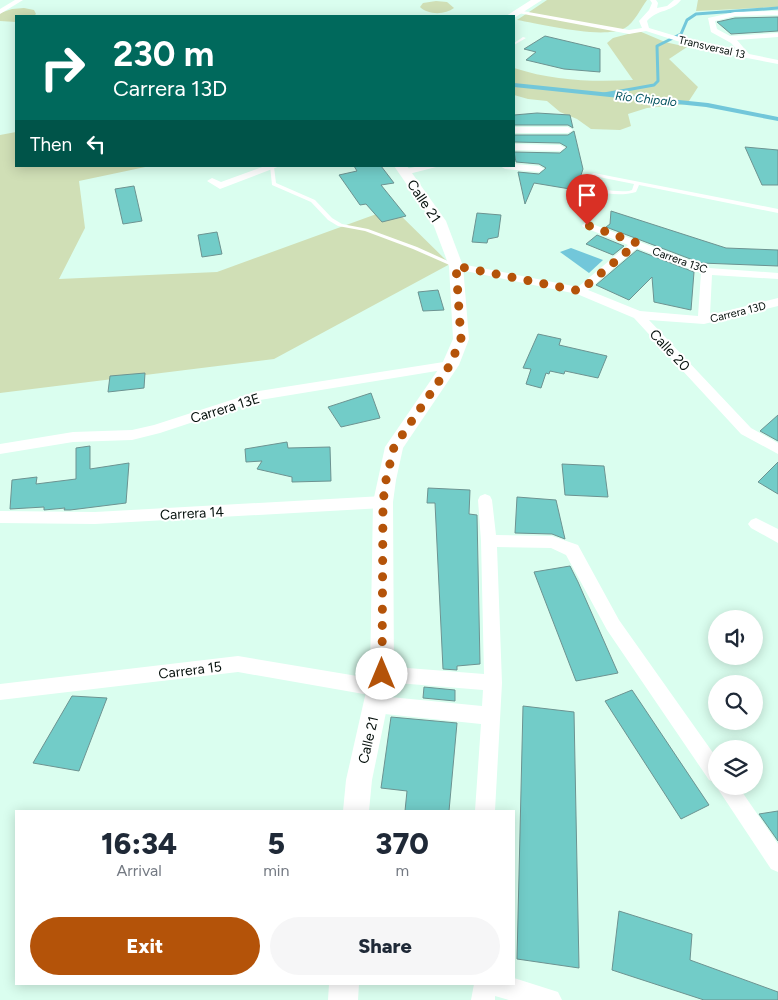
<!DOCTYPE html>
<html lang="en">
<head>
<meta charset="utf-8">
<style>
	:root { --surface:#fff; --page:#f6f6f7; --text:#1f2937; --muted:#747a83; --accent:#b45309 }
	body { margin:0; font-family:Figtree,sans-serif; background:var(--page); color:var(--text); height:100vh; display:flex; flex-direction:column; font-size:19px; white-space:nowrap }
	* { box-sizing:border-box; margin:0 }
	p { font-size:16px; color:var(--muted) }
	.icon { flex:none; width:28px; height:28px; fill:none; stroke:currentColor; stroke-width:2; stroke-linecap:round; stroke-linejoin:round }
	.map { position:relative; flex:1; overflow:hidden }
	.panel { position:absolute; left:15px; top:810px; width:500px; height:175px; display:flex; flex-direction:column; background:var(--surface); border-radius:0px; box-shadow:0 2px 12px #0003 }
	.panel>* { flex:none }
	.banner { position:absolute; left:15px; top:15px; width:500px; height:152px; border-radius:0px; box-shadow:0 2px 12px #0003; background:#00695c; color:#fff; overflow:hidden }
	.controls { position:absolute; left:708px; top:610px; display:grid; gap:10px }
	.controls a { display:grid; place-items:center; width:55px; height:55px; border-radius:50%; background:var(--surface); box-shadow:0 2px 12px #0003; font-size:25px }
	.pin { position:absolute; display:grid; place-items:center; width:42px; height:42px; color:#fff; margin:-51px -21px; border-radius:50% 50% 50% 0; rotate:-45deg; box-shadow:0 0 5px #0007 }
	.pin .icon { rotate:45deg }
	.me { position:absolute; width:55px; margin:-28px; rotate:0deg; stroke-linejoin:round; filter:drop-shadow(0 0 4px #0008) }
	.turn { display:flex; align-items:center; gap:18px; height:105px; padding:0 15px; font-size:22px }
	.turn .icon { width:65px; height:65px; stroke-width:2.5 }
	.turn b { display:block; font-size:35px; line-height:42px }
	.then { display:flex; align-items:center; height:48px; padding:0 15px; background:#0003; gap:10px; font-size:19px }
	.eta { display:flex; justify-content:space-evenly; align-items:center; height:85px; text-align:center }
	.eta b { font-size:30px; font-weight:800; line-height:35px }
	.primary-button { display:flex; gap:10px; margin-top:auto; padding:10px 15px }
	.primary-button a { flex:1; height:58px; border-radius:30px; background:var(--accent); color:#fff; font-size:20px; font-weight:800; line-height:58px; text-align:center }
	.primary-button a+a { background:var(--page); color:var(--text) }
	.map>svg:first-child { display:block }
</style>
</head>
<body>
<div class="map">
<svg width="778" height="1000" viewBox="0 0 778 1000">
	<rect width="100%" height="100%" fill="#dafeef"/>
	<g fill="#d0dfb6">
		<path d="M547,0h100c-6,8 -13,23 -22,28 -22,12 -83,-4 -108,-8z"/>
		<path d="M698,0h80v7l-82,4z"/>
		<path d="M436,1l11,1 7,6c-9,7 -26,7 -34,-1l3,-4z"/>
		<path d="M24,8l10,2 2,4 -2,2h-18v6l-16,-1v-8l12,-4z"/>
		<path d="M639,31l26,11 22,5 -18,12 29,28 -11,17 -40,4 -19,6 3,12 -11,4 -29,-1 -14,-10 -17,-7 -13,-11 -19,-2 -14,-4v-27c40,13 78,14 119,12l-26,-37 6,-5z"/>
		<path d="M16,132v34h134l-71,15 6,47 -26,51 158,-7 176,-64 57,56 -176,95 -274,34v-258z"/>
	</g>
	<g fill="#72c7da">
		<path d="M514,83l194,20 70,14v4l-72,-14 -192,-20z"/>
		<path d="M571,248l32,12 -14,13 -29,-21z"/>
	</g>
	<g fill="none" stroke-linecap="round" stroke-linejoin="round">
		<path stroke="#72c7da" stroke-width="3" d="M604,94l50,-9 4,-4 -1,-35 24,-12 6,-14 9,-6 82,-6"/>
	</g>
	<g fill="#72ccc8" stroke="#6d9391">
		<path d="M778,17v14l-47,3 -14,-12 18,-4z"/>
		<path d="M545,36l55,13v23l-36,-3 -38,-9 10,-8 -12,-3z"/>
		<path d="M537,113l33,2 3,13 -5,-3h-54v-10z"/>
		<path d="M574,131l9,38 -7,21 -42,-7 -9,21 -7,-32 21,2 7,-6 -7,-4 -23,-2 -2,-10 46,1 7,-6 -7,-4 -46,-1v-7h54z"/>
		<path d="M745,147l33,3v35h-16z"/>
		<path d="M354,166h27l13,17 -13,2 25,31 -24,6 -16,-18 -6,1 -21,-30 18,-4z"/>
		<path d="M134,186l8,35 -19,3 -8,-35z"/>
		<path d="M611,211l115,37 52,2v16l-77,-3 -95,-36 4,-3z"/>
		<path d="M477,213l24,2 -3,22 -10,2 -1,4 -15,-1z"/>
		<path d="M217,232l5,22 -20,3 -4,-22z"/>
		<path d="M597,235l27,11 -11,9 -27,-11z"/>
		<path d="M637,250l57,22 -3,38 -37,-8 -2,-25 -23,23 -33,-15z"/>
		<path d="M438,290l6,20 -21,1 -5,-19z"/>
		<path d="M538,334l23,5 -2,6 48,11 -9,22 -33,-7 -1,3 -14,-3 -1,3 -3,-1 -5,15 -15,-4 5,-15 -8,-1z"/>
		<path d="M145,373l-1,15 -36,4 2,-16z"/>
		<path d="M371,393l9,25 -39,9 -13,-20z"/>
		<path d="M778,415v26l-18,-10z"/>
		<path d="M287,442l1,6 42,-1 1,34 -39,1v-5l-35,-8 5,-8 -16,1 -1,-13z"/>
		<path d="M90,446v23l39,-6 -3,40 -56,7h-6l1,-2 -21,2v-3l-34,2 2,-29 25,-3 -1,7 40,-5v-31z"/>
		<path d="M778,462v32l-20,-12z"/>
		<path d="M562,464l42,2 4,31 -43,-2z"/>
		<path d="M428,488l42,2 -1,24 8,1 3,149 -23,2v4l-14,-1 -8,-166h-8z"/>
		<path d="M517,497l39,3 9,39 -13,-5 -37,-1z"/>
		<path d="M570,566l8,16 40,91 -42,8 -42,-109z"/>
		<path d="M424,687l31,3v11l-32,-3z"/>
		<path d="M632,690l77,115 -28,14 -76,-118z"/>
		<path d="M72,696l35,2 -28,73 -46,-8z"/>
		<path d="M523,706l51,6 5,256 -62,-9z"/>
		<path d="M391,717l66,6 -8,88h-44l2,-20 -26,-3z"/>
		<path d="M778,811v30l-19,-27z"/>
		<path d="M619,911l73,23 -2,26 88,32v8h-74l-92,-30z"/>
	</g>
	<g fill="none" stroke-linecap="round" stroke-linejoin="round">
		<g fill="#fff" fill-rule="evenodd">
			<path d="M523,37l3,1 -12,7v-2z"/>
			<path d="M270,166l4,1 2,16 39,17 17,18 10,6 26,5 49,18 42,19 -3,2 -2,-1 -41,-18 -48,-18 -27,-5 -10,-6 -17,-18 -39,-17z"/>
			<path d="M594,173l184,36v4l-139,-28 -3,7c-17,5 -42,2 -55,-10l2,-6zM594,176l40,8 -2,6 -3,1c-14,1 -31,-1 -43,-9l1,-4z"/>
		</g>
		<g fill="#fff" fill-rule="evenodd">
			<path d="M15,0h8l-23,14v-5z"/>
			<path d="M650,0h6l2,3 -1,5 10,-2 7,-6h7c-12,14 -22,8 -34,21l2,7 60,18 30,6 -8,-9 -20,-11 -3,-14 27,-6 43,-1v4l-43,1 -20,5 2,8 13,7 48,-3v4l-41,3 12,14 29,6v4l-73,-14 -59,-19 -17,3 -116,-22 4,-2 112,20 13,-2 -3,-7 10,-11 3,-7z"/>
			<path d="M514,127h54l5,3 -5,3h-54z"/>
			<path d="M514,144l46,1 5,3 -5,3 -46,-1z"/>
			<path d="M514,164l25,2 5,3 -5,3 -34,-3 -5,-3h14z"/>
			<path d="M265,166h15l-60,23 -13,-8 5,-3 9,4z"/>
			<path d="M419,166h21l-35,9 -5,-3 2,-2z"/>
			<path d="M587,222l122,46 69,5v6l-66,-4 -2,40 68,-17v8l-74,18 -55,-4 102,108 27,15v11l-37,-20 -107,-116 -57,-24 -121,-25 -6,-3 6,-3 122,24 50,-42 -45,-18 -1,-2zM637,248l64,25 -3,43 -58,-5 -52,-21z"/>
			<path d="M450,361l6,4 -1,3 -195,32 -100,33 -28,7 -59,2 -73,12v-10l73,-12 59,-2 22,-5 105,-34z"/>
			<path d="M485,494l5,2 2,4 4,35 56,1 26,9 41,75 97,137v26l-7,-3 -102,-150 -41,-75 -15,-7 -54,-1 5,136 -7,128h-20l6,-87 -106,-11 -6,-3 -3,-6 3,-6 6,-2 -137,-24 -238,28v-16l238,-28 137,23 -2,-5 3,-6 6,-2 102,8 -3,-133 -3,-41 2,-4zM385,682l98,8 -1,16 -102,-10 5,-2 3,-6z"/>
			<path d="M383,496l5,2 3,4 -3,4 -5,2 -288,16 -95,-1v-12l95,1z"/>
			<path d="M756,518l22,11v14l-27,-15 -3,-4 3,-4z"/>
			<path d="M716,786h22l40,58v28l-7,-3z"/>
			<path d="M514,978l44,14 4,8h-53l-14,-4v4h-24l3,-16h40z"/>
		</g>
		<g fill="#fff" fill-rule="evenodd">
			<path d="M531,0h11l-28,18v-2h-8z"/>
			<path d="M394,166h13l39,55 17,45 6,73 -10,26 -56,83 -7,32 -3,22 1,172 -22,106 -3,31h-26l3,-31 24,-106 3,-172 12,-55 57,-83 11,-25 -4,-73 -17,-45z"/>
			<path d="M329,984h30l-1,16h-30z"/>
		</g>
	</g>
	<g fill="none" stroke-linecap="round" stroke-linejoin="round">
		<path stroke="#b45309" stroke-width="9" stroke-dasharray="0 16.2" d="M382,674l1,-172 3,-22 8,-33 56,-82 11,-26 -5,-73 124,25 57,-48 -50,-18"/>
	</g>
	<g text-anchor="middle" stroke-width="4" stroke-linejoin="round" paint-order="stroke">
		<g font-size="11" fill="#040f0b" stroke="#fff">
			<text transform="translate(712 47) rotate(13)" y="4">Transversal 13</text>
			<text transform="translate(680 260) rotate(20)" y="4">Carrera 13C</text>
			<text transform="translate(738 312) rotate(-14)" y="4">Carrera 13D</text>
		</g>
		<g font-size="12" font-style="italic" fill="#00505e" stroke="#fff">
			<text transform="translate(646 99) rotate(6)" y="4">Río Chipalo</text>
		</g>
		<g font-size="14" fill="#040f0b" stroke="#fff">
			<text transform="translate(424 201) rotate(56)" y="5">Calle 21</text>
			<text transform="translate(670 350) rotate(47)" y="5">Calle 20</text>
			<text transform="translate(225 408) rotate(-17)" y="5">Carrera 13E</text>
			<text transform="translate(192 513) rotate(-3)" y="5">Carrera 14</text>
			<text transform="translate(190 670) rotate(-7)" y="5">Carrera 15</text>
			<text transform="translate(368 740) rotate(-77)" y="5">Calle 21</text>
		</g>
	</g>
</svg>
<div class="controls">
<a><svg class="icon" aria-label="sound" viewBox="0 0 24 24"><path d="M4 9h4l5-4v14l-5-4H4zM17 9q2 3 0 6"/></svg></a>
<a><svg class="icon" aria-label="search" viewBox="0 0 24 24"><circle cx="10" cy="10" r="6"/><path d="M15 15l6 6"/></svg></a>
<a><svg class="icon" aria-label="layers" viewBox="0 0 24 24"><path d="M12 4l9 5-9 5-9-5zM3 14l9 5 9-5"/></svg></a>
</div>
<div class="pin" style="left:587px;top:225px;background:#d93025"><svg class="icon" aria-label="arrive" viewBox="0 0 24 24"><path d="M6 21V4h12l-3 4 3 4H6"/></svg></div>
<svg class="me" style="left:382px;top:674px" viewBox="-20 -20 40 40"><circle r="19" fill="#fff"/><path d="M0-13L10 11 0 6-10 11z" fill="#b45309"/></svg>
<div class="banner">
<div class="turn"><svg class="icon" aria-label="right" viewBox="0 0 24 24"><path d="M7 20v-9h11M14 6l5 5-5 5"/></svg><div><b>230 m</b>Carrera 13D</div></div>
<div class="then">Then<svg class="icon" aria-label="left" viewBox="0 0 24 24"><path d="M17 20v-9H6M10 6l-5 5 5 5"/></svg></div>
</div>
<section class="panel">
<div class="eta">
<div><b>16:34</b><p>Arrival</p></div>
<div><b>5</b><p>min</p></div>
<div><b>370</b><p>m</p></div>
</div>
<div class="primary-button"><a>Exit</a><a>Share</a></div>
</section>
</div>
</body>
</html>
